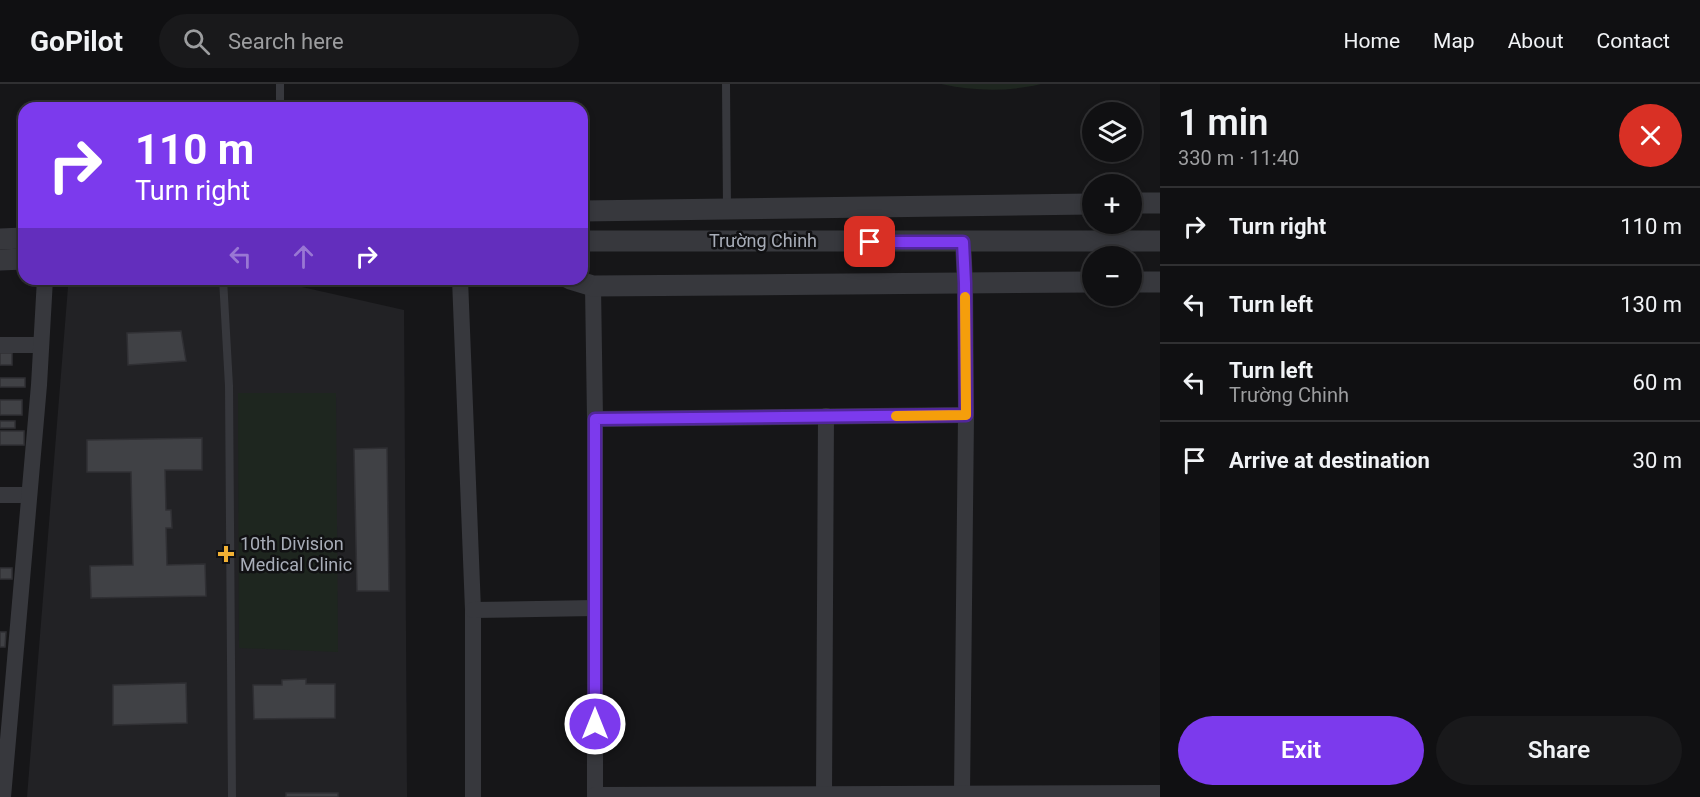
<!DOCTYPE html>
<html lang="en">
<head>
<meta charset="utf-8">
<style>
	:root { --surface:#101012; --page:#19191b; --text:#f1f3f6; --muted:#9c9d9f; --line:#303032; --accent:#7c3aed }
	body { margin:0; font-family:Roboto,sans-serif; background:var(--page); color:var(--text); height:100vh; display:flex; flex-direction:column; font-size:22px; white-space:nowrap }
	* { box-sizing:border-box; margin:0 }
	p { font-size:20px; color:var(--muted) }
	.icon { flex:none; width:33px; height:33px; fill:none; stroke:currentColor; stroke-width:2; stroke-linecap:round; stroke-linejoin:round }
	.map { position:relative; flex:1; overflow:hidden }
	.side { display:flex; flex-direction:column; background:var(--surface); width:540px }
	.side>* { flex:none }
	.hud { position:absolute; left:18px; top:18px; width:570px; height:183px; border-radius:18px; box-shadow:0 3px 9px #0003,0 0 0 2px var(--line); background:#7c3aed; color:#fff; overflow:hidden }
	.fabs { position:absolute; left:1082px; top:18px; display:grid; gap:12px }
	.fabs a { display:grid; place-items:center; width:60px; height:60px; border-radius:50%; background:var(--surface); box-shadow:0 3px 9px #0003,0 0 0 2px var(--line); font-size:30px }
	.pin { position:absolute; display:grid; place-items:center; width:51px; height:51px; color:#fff; margin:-26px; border-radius:12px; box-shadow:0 3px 9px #0006 }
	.me { position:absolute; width:66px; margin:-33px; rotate:0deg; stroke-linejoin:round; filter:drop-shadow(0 0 4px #0008) }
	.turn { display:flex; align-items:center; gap:21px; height:126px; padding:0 18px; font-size:27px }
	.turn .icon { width:78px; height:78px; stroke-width:2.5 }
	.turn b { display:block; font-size:42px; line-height:51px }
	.lanes { display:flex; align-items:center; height:57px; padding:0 18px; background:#0003; justify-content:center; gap:30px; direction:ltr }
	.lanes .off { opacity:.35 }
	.round { display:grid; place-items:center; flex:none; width:63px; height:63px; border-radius:32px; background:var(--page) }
	.summary { display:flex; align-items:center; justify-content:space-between; height:102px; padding:0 18px }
	h1 { font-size:36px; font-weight:600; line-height:45px }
	.primary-button { display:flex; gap:12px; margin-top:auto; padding:12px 18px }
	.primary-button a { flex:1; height:69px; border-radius:36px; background:var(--accent); color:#fff; font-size:24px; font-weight:600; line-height:69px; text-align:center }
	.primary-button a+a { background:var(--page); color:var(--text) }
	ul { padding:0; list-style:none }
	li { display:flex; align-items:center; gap:18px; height:78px; padding:0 18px; border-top:2px solid var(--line) }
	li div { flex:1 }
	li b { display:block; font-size:22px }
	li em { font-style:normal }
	header { display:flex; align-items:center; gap:36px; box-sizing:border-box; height:84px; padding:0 30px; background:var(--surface); border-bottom:2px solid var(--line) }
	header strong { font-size:28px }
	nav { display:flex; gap:33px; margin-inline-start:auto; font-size:21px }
	.search { width:420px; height:54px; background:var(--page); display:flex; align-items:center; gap:15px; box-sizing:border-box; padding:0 21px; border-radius:33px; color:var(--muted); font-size:22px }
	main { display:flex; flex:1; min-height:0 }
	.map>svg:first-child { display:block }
</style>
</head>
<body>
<header>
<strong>GoPilot</strong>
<div class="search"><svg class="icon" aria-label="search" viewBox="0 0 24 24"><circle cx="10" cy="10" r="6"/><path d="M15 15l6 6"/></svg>Search here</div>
<nav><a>Home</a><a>Map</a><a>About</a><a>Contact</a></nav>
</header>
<main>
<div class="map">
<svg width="1160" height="713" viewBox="0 0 1160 713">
	<rect width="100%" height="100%" fill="#161618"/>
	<path fill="#222225" d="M68,203h234l102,23 3,487h-380z"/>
	<g fill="#1e261f">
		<path d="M941,0h100c-33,8 -67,7 -100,0z"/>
		<path d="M238,309h98l2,259 -99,-4z"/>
	</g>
	<g fill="#404145" stroke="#303034" stroke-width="1.5">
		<path d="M181,247l5,30 -58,4 -1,-32z"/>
		<rect x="0" y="269" width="12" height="12"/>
		<rect x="0" y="294" width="25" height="9"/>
		<rect x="0" y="316" width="22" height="15"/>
		<rect x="0" y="337" width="15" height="7"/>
		<rect x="0" y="347" width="24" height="14"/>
		<path d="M202,354v32h-37l1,40h5l1,18h-6l1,37 38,-1 1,32 -115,2 -1,-32 43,-1 -2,-93h-44v-32z"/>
		<path d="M387,364l2,143h-32l-3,-142z"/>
		<rect x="0" y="484" width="12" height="11"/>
		<path d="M0,548h6l-1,15h-5z"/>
		<path d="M306,595v5h29v34l-81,1 -1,-34h29v-5z"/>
		<path d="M186,599l1,40 -74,2v-40z"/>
		<rect x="286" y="709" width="52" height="4"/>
	</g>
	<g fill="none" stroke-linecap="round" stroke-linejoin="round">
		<g stroke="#37383d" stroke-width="8">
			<path d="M280,0v24"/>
			<path d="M726,0l1,124"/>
			<path d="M223,195l6,107 3,411"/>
		</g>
		<g stroke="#37383d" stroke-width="16">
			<path d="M460,195l13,331v187"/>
			<path d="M593,202l2,133v378"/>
			<path d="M0,261h41"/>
			<path d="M595,335l371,-4"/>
			<path d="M0,411h29"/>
			<path d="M473,526l122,-2"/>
			<path d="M824,710l2,-378"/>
			<path d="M962,710l4,-379 -1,-132 -2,-41"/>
			<path d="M595,711l565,-2"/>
			<path d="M3,713l36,-412 6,-106"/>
		</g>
		<g stroke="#37383d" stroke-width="21">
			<path d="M1131,119h29"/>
			<path d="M582,127l510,-7"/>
			<path d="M0,155l24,-1"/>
			<path d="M582,157h578"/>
			<path d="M0,176l24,-1"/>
			<path d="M570,195l23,7 499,-4"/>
			<path d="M1131,198h29"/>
		</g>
	</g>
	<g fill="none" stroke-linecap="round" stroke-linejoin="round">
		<defs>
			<path id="route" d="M595,640v-305l371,-4 -1,-132 -2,-41h-93"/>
		</defs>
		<use href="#route" stroke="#51269a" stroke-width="15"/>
		<use href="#route" stroke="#7c3aed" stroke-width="10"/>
		<path stroke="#f59e0b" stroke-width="10" d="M896,332l70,-1 -1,-118"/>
	</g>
	<path fill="#f2b134" stroke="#111113" stroke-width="2" d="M223 461h6v6h6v6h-6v6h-6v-6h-6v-6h6z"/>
	<g text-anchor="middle" stroke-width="5" stroke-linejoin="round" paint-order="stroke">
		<g font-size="18" fill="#a8adb8" stroke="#111113">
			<text x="763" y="163">Trường Chinh</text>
		</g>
		<g font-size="18" fill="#a8adb8" stroke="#111113" text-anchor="start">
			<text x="240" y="466">10th Division<tspan x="240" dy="21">Medical Clinic</tspan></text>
		</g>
	</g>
</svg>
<div class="fabs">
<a><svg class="icon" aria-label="layers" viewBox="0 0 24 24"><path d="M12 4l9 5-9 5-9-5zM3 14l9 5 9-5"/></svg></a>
<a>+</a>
<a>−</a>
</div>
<div class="pin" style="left:870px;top:158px;background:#d93025"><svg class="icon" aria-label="arrive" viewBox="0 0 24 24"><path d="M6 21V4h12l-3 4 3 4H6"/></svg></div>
<svg class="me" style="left:595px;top:640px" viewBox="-20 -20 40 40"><circle r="17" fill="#7c3aed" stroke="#fff" stroke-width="3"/><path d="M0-11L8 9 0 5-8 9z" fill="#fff"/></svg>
<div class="hud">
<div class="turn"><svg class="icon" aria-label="right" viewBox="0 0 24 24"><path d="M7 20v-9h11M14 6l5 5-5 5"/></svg><div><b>110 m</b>Turn right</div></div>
<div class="lanes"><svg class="icon off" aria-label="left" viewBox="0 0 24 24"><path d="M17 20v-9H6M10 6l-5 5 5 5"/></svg><svg class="icon off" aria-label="ahead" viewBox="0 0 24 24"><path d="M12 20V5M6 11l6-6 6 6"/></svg><svg class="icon" aria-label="right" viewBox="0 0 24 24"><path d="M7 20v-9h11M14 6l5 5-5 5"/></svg></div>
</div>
</div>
<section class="side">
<div class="summary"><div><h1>1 min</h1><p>330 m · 11:40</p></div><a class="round" style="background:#d93025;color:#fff"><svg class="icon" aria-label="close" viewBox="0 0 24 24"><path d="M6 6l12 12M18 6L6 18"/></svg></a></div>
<ul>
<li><svg class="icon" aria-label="right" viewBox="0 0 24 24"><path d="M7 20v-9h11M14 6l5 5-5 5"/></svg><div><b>Turn right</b></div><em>110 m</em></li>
<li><svg class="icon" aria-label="left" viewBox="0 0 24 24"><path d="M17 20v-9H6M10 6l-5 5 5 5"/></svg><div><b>Turn left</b></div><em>130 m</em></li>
<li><svg class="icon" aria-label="left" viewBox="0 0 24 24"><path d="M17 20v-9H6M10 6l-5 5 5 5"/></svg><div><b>Turn left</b><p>Trường Chinh</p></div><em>60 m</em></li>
<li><svg class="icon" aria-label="arrive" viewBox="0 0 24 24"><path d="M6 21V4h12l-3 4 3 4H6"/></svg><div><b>Arrive at destination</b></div><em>30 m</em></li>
</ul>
<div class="primary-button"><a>Exit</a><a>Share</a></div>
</section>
</main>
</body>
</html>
